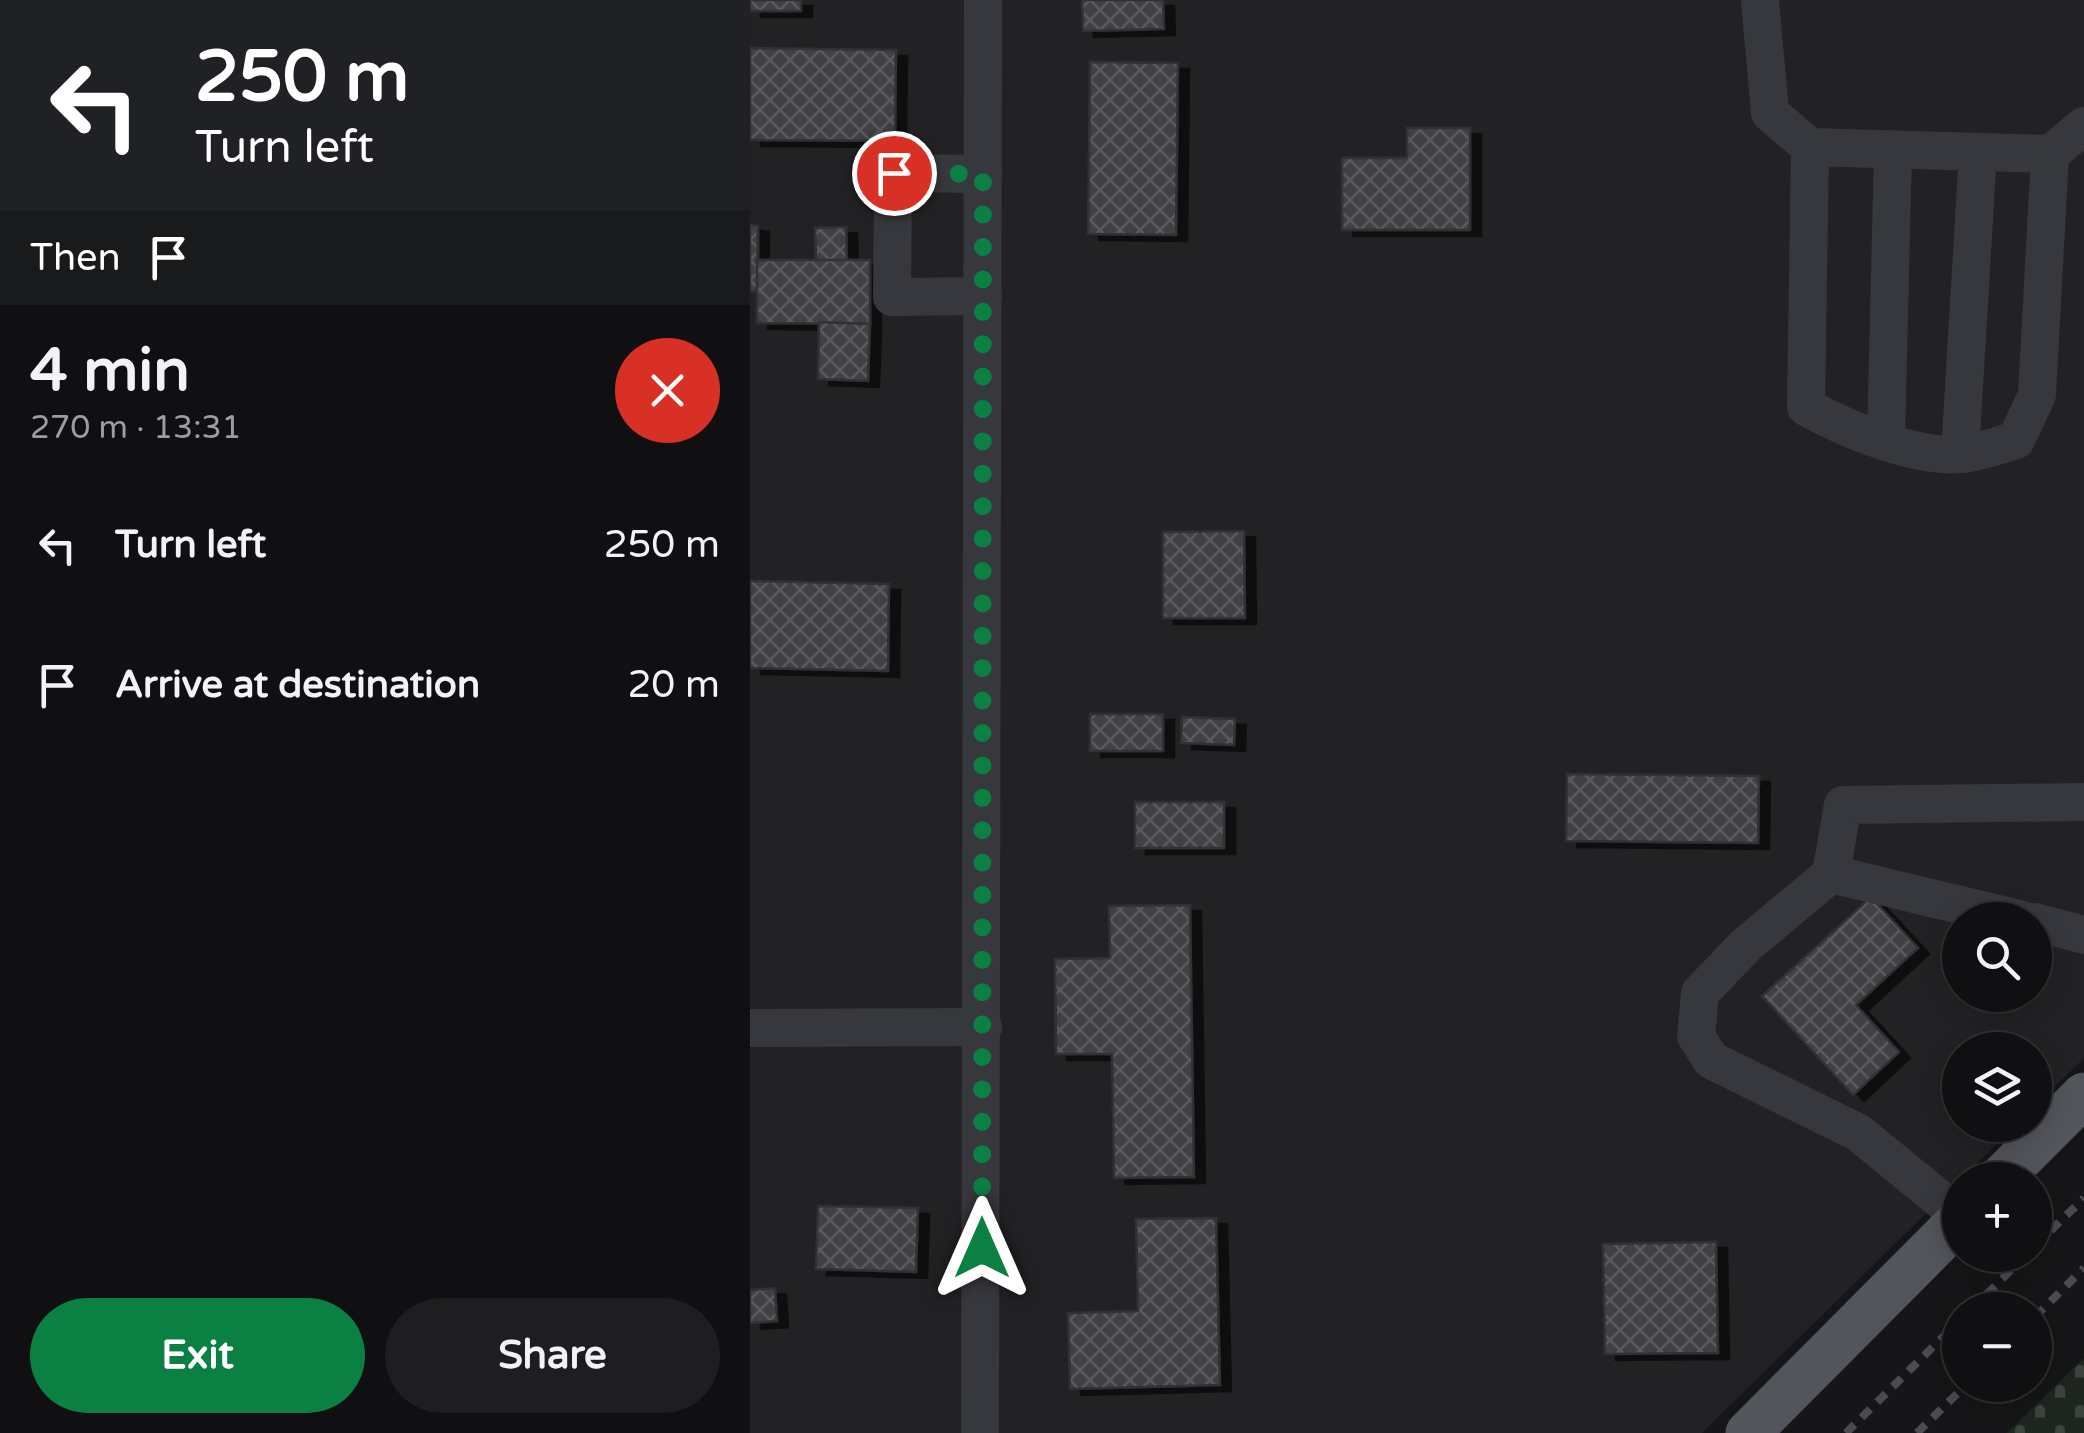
<!DOCTYPE html>
<html lang="en">
<head>
<meta charset="utf-8">
<style>
	:root { --surface:#101012; --page:#1e1e20; --text:#f1f3f6; --muted:#9c9d9f; --line:#303032; --accent:#0b8043 }
	body { margin:0; font-family:"Varela Round",sans-serif; background:var(--page); color:var(--text); height:100vh; display:flex; flex-direction:column; font-size:38px; white-space:nowrap }
	* { box-sizing:border-box; margin:0 }
	p { font-size:32px; color:var(--muted) }
	.icon { flex:none; width:55px; height:55px; fill:none; stroke:currentColor; stroke-width:2; stroke-linecap:round; stroke-linejoin:round }
	.map { position:relative; flex:1; overflow:hidden }
	.drawer { display:flex; flex-direction:column; background:var(--surface); width:750px }
	.drawer>* { flex:none }
	.hud { background:#202124; color:#fff; overflow:hidden }
	.tools { position:absolute; left:1192px; top:902px; display:grid; gap:20px }
	.tools a { display:grid; place-items:center; width:110px; height:110px; border-radius:50%; background:var(--surface); box-shadow:0 5px 25px #0003,0 0 0 2px var(--line); font-size:50px }
	.pin { position:absolute; display:grid; place-items:center; width:85px; height:85px; color:#fff; margin:-42px; border:5px solid #fff; border-radius:50%; box-shadow:0 2px 10px #0007 }
	.me { position:absolute; width:110px; margin:-55px; rotate:0deg; stroke-linejoin:round; filter:drop-shadow(0 0 8px #0008) }
	.turn { display:flex; align-items:center; gap:35px; height:210px; padding:0 30px; font-size:45px }
	.turn .icon { width:130px; height:130px; stroke-width:2.5 }
	.turn b { display:block; font-size:70px; line-height:85px }
	.then { display:flex; align-items:center; height:95px; padding:0 30px; background:#0003; gap:20px; font-size:38px }
	.round { display:grid; place-items:center; flex:none; width:105px; height:105px; border-radius:52px; background:var(--page) }
	.headline { display:flex; align-items:center; justify-content:space-between; height:170px; padding:0 30px }
	h1 { font-size:60px; font-weight:700; line-height:75px }
	.cta { display:flex; gap:20px; margin-top:auto; padding:20px 30px }
	.cta a { flex:1; height:115px; border-radius:60px; background:var(--accent); color:#fff; font-size:40px; font-weight:700; line-height:115px; text-align:center }
	.cta a+a { background:var(--page); color:var(--text) }
	ul { padding:0; list-style:none }
	li { display:flex; align-items:center; gap:30px; height:140px; padding:0 30px }
	li div { flex:1 }
	li b { display:block; font-size:38px }
	li em { font-style:normal }
	main { display:flex; flex:1; min-height:0 }
	.map>svg:first-child { display:block }
</style>
</head>
<body>
<main>
<section class="drawer">
<div class="hud">
<div class="turn"><svg class="icon" aria-label="left" viewBox="0 0 24 24"><path d="M17 20v-9H6M10 6l-5 5 5 5"/></svg><div><b>250 m</b>Turn left</div></div>
<div class="then">Then<svg class="icon" aria-label="arrive" viewBox="0 0 24 24"><path d="M6 21V4h12l-3 4 3 4H6"/></svg></div>
</div>
<div class="headline"><div><h1>4 min</h1><p>270 m · 13:31</p></div><a class="round" style="background:#d93025;color:#fff"><svg class="icon" aria-label="close" viewBox="0 0 24 24"><path d="M6 6l12 12M18 6L6 18"/></svg></a></div>
<ul>
<li><svg class="icon" aria-label="left" viewBox="0 0 24 24"><path d="M17 20v-9H6M10 6l-5 5 5 5"/></svg><div><b>Turn left</b></div><em>250 m</em></li>
<li><svg class="icon" aria-label="arrive" viewBox="0 0 24 24"><path d="M6 21V4h12l-3 4 3 4H6"/></svg><div><b>Arrive at destination</b></div><em>20 m</em></li>
</ul>
<div class="cta"><a>Exit</a><a>Share</a></div>
</section>
<div class="map">
<svg width="1334" height="1433" viewBox="0 0 1334 1433">
	<defs>
		<pattern id="cemetery-stones" width="16" height="16" patternUnits="userSpaceOnUse" patternTransform="scale(2.5)"><rect width="16" height="16" fill="#1e261f"/><path d="M2 7V4a2 2 0 0 1 4 0v3zM10 15v-3a2 2 0 0 1 4 0v3z" fill="#3c433d"/></pattern>
		<pattern id="building-cross-hatch" width="8" height="8" patternUnits="userSpaceOnUse" patternTransform="scale(2.5)"><rect width="8" height="8" fill="#404145"/><path d="M0 0l8 8M0 8l8-8" fill="none" stroke="#595a5e"/></pattern>
		<filter id="shadow"><feDropShadow dx="11" dy="6" stdDeviation="0" flood-color="#0009"/></filter>
	</defs>
	<rect width="100%" height="100%" fill="#161618"/>
	<path fill="#222225" fill-rule="evenodd" d="M0,0h1334v1058l-49,48v-56h-75v75h56l-314,308h-952zM1210,920h75v75h-75z"/>
	<path fill="url(#cemetery-stones)" d="M1334,1358v75h-77z"/>
	<g fill="url(#building-cross-hatch)" stroke="#303034" stroke-width="2.5" filter="url(#shadow)">
		<rect x="0" y="0" width="51" height="11"/>
		<path d="M332,0h81l1,29 -81,2z"/>
		<path d="M0,48l146,2 -1,91 -145,-1z"/>
		<path d="M340,62l88,1 -2,172 -88,-1z"/>
		<path d="M657,128h63v102h-128v-72h65z"/>
		<path d="M0,225l8,1 -1,65h-7z"/>
		<path d="M96,227l1,34h-31l-1,-33z"/>
		<path d="M7,260h113v64l-113,-1z"/>
		<path d="M69,322l51,2 -2,57 -50,-2z"/>
		<path d="M494,531l1,87h-82v-86z"/>
		<path d="M0,581l139,3 -1,87 -138,-3z"/>
		<rect x="340" y="714" width="73" height="37"/>
		<path d="M432,717l53,2 -1,26 -53,-2z"/>
		<path d="M817,774l192,2 -1,67 -192,-2z"/>
		<rect x="385" y="802" width="89" height="46"/>
		<path d="M1121,897l47,51 -62,57 43,47 -46,43 -91,-99z"/>
		<path d="M440,905l4,272 -80,1 -2,-124h-56l-1,-95 55,-1 -1,-52z"/>
		<path d="M68,1206l100,2 -2,64 -100,-3z"/>
		<path d="M466,1218l4,167 -150,4 -2,-76 70,-2 -2,-92z"/>
		<path d="M966,1242l2,111 -113,1 -2,-110z"/>
		<path d="M25,1288l2,33 -27,2v-33z"/>
	</g>
	<g fill="none" stroke-linecap="round" stroke-linejoin="round">
		<g stroke="#37383d" stroke-width="38">
			<path d="M1010,0l10,113 40,34 240,7 -13,241 -21,45c-17,5 -36,12 -53,14 -47,5 -117,-25 -157,-47l4,-260"/>
			<path d="M1300,154l34,-28"/>
			<path d="M233,174l-90,-1 -1,124 91,-1"/>
			<path d="M1136,440l7,-290"/>
			<path d="M1210,454l18,-302"/>
			<path d="M1081,874l192,46"/>
			<path d="M1285,922l49,13"/>
			<path d="M0,1028l233,-1"/>
			<path d="M1210,1216l-101,-83 -148,-73 -15,-24 4,-43 46,-48 85,-71 12,-69 241,-3"/>
			<path d="M230,1433l3,-1433"/>
		</g>
		<g stroke="#53555c" stroke-width="45">
			<path d="M1249,1180l85,-85"/>
			<path d="M998,1433l212,-213"/>
		</g>
		<g stroke="#4a4c52" stroke-width="8" stroke-dasharray="12 10" stroke-linecap="butt">
			<path d="M1285,1246l49,-48"/>
			<path d="M1221,1310l55,-55"/>
			<path d="M1285,1317l49,-49"/>
			<path d="M1096,1433l114,-113"/>
			<path d="M1167,1433l49,-48"/>
		</g>
	</g>
	<g fill="none" stroke-linecap="round" stroke-linejoin="round">
		<path stroke="#0b8043" stroke-width="18" stroke-dasharray="0 32.4" d="M144,173l89,1 -1,1074"/>
	</g>
</svg>
<div class="tools">
<a><svg class="icon" aria-label="search" viewBox="0 0 24 24"><circle cx="10" cy="10" r="6"/><path d="M15 15l6 6"/></svg></a>
<a><svg class="icon" aria-label="layers" viewBox="0 0 24 24"><path d="M12 4l9 5-9 5-9-5zM3 14l9 5 9-5"/></svg></a>
<a>+</a>
<a>−</a>
</div>
<div class="pin" style="left:144px;top:173px;background:#d93025"><svg class="icon" aria-label="arrive" viewBox="0 0 24 24"><path d="M6 21V4h12l-3 4 3 4H6"/></svg></div>
<svg class="me" style="left:232px;top:1248px" viewBox="-20 -20 40 40"><path d="M0-17L14 15 0 8-14 15z" fill="#0b8043" stroke="#fff" stroke-width="4"/></svg>
</div>
</main>
</body>
</html>
